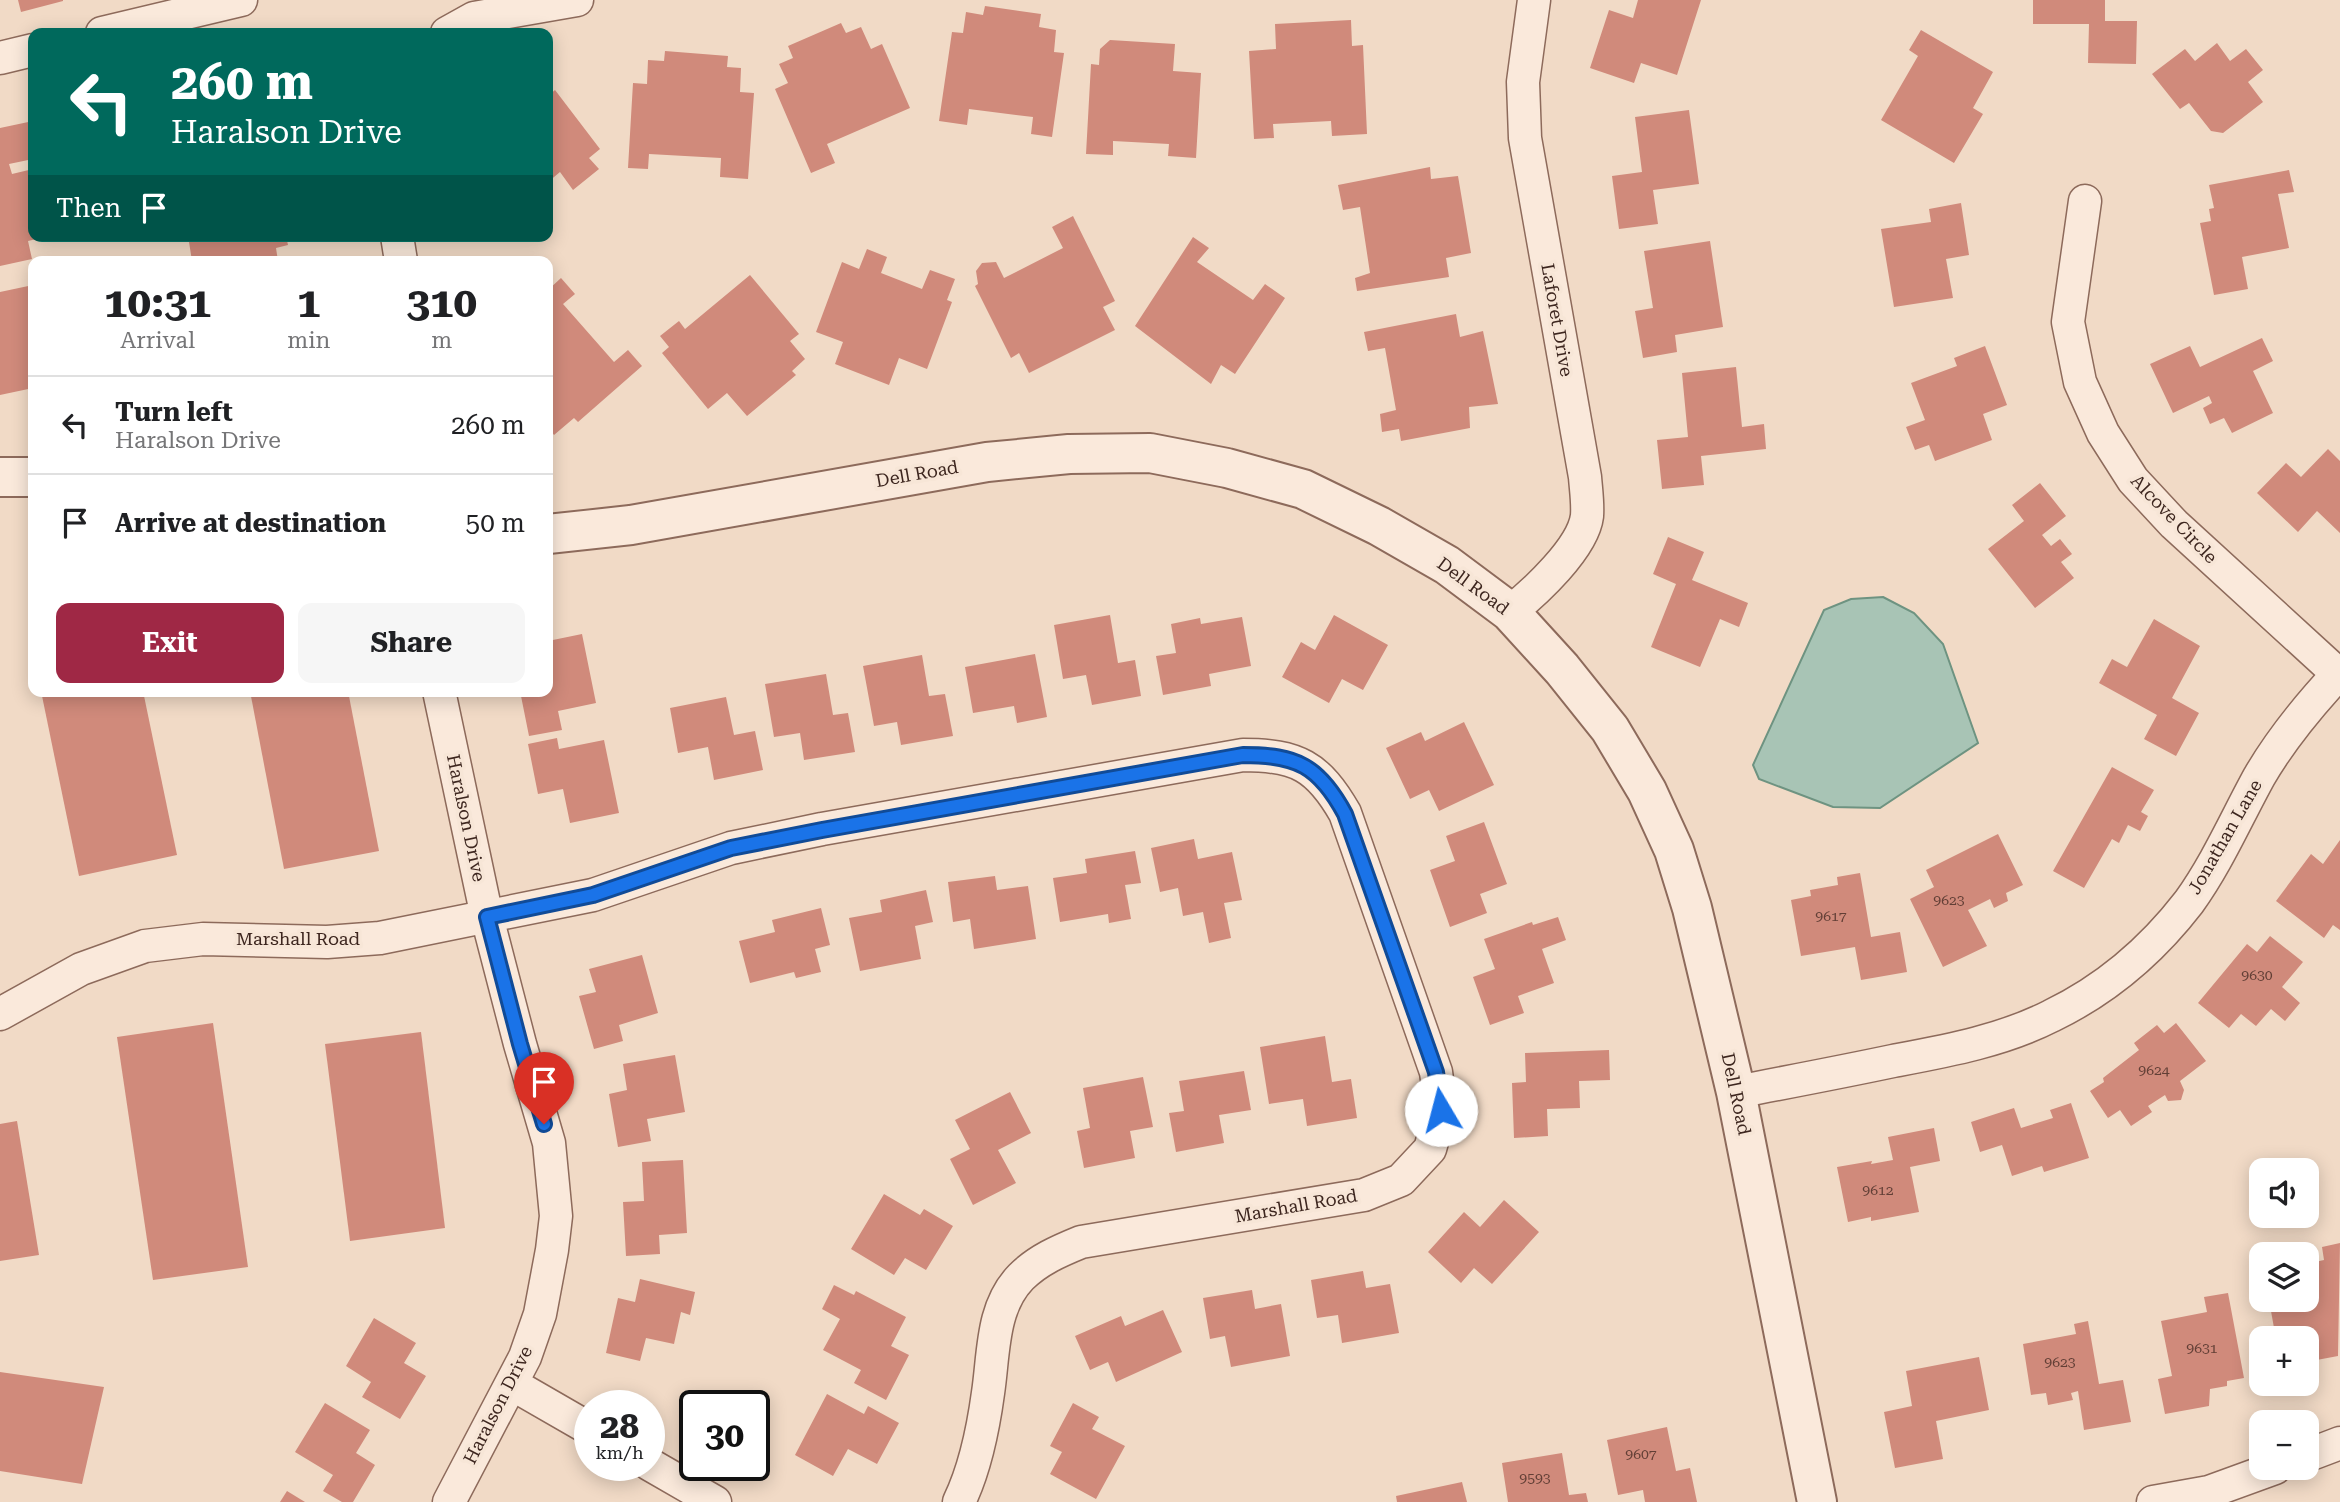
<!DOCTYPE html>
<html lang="en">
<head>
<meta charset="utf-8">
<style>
	:root { --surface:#fff; --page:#f6f6f6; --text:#202124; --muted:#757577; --line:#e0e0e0; --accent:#9f2845 }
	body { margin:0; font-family:"Roboto Serif",serif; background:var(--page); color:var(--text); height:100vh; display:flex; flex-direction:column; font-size:26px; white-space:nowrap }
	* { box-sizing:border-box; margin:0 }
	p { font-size:23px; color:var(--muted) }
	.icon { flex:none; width:38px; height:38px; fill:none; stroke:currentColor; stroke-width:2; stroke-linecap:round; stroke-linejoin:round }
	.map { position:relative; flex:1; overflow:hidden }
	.panel { position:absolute; left:28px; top:256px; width:525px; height:441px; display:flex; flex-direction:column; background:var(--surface); border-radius:14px; box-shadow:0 4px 18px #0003 }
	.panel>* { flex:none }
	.top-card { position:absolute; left:28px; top:28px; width:525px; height:214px; border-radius:14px; box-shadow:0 4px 18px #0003; background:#00695c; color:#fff; overflow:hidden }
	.controls { position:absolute; left:2249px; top:1158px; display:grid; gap:14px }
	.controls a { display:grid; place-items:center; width:70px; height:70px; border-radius:14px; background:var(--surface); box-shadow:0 4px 18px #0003; font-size:35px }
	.speed { position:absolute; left:574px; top:1390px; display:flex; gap:14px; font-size:35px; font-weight:700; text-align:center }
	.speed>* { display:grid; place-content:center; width:91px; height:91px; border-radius:50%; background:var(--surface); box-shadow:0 4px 18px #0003; line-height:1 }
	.speed small { font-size:18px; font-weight:400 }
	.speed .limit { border:4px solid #111; border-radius:10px; background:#fff; color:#111 }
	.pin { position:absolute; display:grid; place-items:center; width:60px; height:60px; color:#fff; margin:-72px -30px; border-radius:50% 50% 50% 0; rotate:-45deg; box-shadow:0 0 7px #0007 }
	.pin .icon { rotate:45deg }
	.me { position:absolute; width:77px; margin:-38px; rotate:352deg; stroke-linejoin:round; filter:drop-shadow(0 0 5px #0008) }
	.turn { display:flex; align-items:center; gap:24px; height:147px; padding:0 28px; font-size:32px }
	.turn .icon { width:91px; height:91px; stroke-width:2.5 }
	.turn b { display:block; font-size:49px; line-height:60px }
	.then { display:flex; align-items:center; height:66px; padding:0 28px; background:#0003; gap:14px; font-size:26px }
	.eta { display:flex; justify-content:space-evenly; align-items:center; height:119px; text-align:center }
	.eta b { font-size:42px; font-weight:700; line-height:49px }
	.action { display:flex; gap:14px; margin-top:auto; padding:14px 28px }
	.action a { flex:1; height:80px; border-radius:14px; background:var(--accent); color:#fff; font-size:28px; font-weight:700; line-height:80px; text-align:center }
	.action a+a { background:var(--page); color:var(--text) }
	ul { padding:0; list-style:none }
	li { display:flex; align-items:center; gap:21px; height:98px; padding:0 28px; border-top:2px solid var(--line) }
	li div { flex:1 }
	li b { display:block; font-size:26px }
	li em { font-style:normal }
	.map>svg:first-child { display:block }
</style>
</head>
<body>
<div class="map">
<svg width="2340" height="1502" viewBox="0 0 2340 1502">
	<rect width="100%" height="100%" fill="#f1dac6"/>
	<path fill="#a8c4b5" stroke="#6e9381" stroke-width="2" d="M1883,597l31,16 29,31 35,99 -98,65 -47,-1 -74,-28 -6,-14 71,-155 27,-11z"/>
	<g fill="#d08a7b">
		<path d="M18,0h45v1l-42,11z"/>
		<path d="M1638,0h63l-24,75 -36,-12 -7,20 -44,-15 19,-58 24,8z"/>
		<path d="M2033,0h72v21h32l-1,43 -48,-1 1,-39h-56z"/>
		<path d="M985,6l56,8 -2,13 17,3 -2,22 10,1 -12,84 -21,-3 2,-17 -64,-8 -2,16 -28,-4 13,-89 11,1 3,-21 17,3z"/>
		<path d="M1351,20l1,26 11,-1 4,89 -35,2 -1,-15 -58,3 1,14 -20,1 -5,-88 27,-2 -1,-25z"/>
		<path d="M841,23l5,10 15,-6 10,22 11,-5 28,64 -83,36 8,19 -24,10 -36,-84 13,-6 -9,-19 14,-6 -5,-12z"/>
		<path d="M1921,30l72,42 -20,36 10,6 -29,49 -73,-43 37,-64 -9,-6z"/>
		<path d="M1110,40l65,4 -2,27 28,2 -5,85 -28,-2 1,-12 -56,-3v14l-27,-1 5,-90 8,1 1,-16z"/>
		<path d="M2217,43l13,18 16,-12 17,21 -15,12 15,20 -40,31 -12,-2 -22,-28 -9,6 -28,-35 33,-25 10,12z"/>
		<path d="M665,51l63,5 -1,11 14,1 -1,24 14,1 -6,86 -28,-2 1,-19 -72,-4 -1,15 -20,-1 5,-85 14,1 1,-24 16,1z"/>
		<path d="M555,90l45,59 -11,9 10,11 -26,21 -13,-18 -12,10v-86z"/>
		<path d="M1689,110l10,74 -46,6 5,34 -39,5 -7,-53 30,-4 -7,-55z"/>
		<path d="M33,121v38l-24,5 3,10 21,-5v67l12,1 -17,4 4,18 -32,7v-138z"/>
		<path d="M1430,167l1,12 27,-3 13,77 -25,5 3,19 -92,14 -2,-13 15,-5 -10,-66 -17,3 -5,-25z"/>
		<path d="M2289,170l5,22 -16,2 11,54 -47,9 6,32 -34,6 -14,-72 11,-2 -2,-12 5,-1 -5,-23z"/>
		<path d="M1961,203l8,52 -23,4 7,39 -59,9 -13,-78 50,-7 -2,-13z"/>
		<path d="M1073,216l42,85 -12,6 12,23 -86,43 -10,-20 -8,5 -36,-72 3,-2 -2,-13 6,-8 14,-1 8,16 59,-30 -11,-21z"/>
		<path d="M217,236h69l2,9 -12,3 2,13h-86l-3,-19z"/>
		<path d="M1193,237l16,11 -12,14 56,38 12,-16 20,14 -50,76 -14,-9 -10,19 -76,-58z"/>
		<path d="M1710,241l13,86 -48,8 2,17 -34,6 -8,-47 18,-3 -9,-57z"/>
		<path d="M867,249l20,8 -6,16 41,16 8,-19 25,9 -8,21 5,2 -25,67 -28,-11 -10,27 -54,-21 8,-22 -27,-10 26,-70 17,7z"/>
		<path d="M750,275l49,59 -9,7 15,18 -13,12 4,4 -49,41 -20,-23 -19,16 -46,-56 7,-6 -9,-11 19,-15 6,8z"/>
		<path d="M561,278l14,16 -12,10 51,58 14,-12 14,16 -64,56 -4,-4 -20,17 -6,-8v-137z"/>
		<path d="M33,285v103l-33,7v-103z"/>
		<path d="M1456,314l4,23 23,-6 15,73 -29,3 1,21 -69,13 -2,-12 -17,3 -2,-18 16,-4 -11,-62 -17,3 -4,-19z"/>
		<path d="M2262,338l11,23 -20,10 20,42 -41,20 -8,-15 -14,6 -7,-16 9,-5 -3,-7 -36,17 -23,-49 40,-18 10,21z"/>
		<path d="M1985,346l22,59 -24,9 9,26 -57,21 -6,-16 -14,5 -9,-23 19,-7 -14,-37 46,-17 -3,-8z"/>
		<path d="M1736,367l6,60 22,-3 2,25 -65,7 3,29 -42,4 -5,-49 31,-3 -6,-64z"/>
		<path d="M2328,449l12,12v72l-23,-22 -19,21 -41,-39 29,-30 15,14z"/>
		<path d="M2040,483l26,33 -24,19 9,11 9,-7 12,15 -11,8 13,16 -39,30 -47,-59 36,-28 -12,-16z"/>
		<path d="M1668,537l36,15 -12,28 56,23 -9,24 -19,-8 -20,48 -49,-20 25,-63 -23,-10z"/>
		<path d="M1110,615l8,48 17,-3 6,36 -49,9 -6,-30 -23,4 -9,-54z"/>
		<path d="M1334,615l54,30 -25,45 -21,-11 -13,24 -47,-26 19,-35 14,8z"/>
		<path d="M1242,617l9,49 -42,8 2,12 -48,9 -7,-39 20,-3 -5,-29 29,-6 1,6z"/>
		<path d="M2154,619l46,27 -28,52 27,15 -23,43 -32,-17 13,-24 -58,-32 13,-24 15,8z"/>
		<path d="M582,634l14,69 -38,8 4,19 -33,6 -9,-45h28v-50z"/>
		<path d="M1035,654l12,63 -30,6 -3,-17 -41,7 -8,-46z"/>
		<path d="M922,655l7,41 16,-2 8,42 -52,9 -4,-23 -23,4 -11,-60z"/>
		<path d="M826,674l7,41 15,-2 7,39 -51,8 -4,-27 -26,4 -9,-53z"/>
		<path d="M41,691h102l34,164 -98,21z"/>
		<path d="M250,691h98l31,160 -95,18z"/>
		<path d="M726,697l8,38 21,-4 8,39 -49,10 -6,-33 -30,6 -8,-45z"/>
		<path d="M1464,722l30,63 -55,26 -10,-21 -19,9 -24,-51 35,-16 4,9z"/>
		<path d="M557,738l2,11 45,-9 15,73 -49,10 -7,-34 -25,5 -10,-50z"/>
		<path d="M2112,767l42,23 -13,22 7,4 -8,15 -12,-6 -9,18 -7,-4 -28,49 -31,-17z"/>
		<path d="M1484,822l23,62 -27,10 7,19 -37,14 -20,-57 25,-9 -9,-25z"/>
		<path d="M1998,834l25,51 -17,8 2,8 -14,7 -4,-9 -22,11 19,36 -44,21 -33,-68 24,-12 -8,-17z"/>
		<path d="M1194,839l4,20 34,-7 10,48 -18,3 7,35 -22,5 -6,-31 -20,4 -5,-28 -18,4 -9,-44z"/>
		<path d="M2340,840v90l-7,-5 -9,13 -48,-37 35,-47 12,10z"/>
		<path d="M1135,851l6,32 -16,2 6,34 -22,4 -1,-9 -48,8 -7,-44 34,-5 -2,-14z"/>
		<path d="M1860,873l11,64 29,-5 7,40 -46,8 -6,-33 -54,9 -10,-56 20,-4 -1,-6 28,-5 -1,-8z"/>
		<path d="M995,876l2,14 31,-4 8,53 -62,10 -4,-30 -17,3 -5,-40z"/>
		<path d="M926,890l7,32 -18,4 6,33 -61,12 -11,-53 33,-6 -2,-12z"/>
		<path d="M821,908l9,37 -15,4 6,23 -25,6 -2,-6 -44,11 -11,-42 36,-9 -3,-12z"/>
		<path d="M1558,917l8,23 -24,9 12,34 -36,13 6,17 -34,12 -17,-48 22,-8 -11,-30 48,-17 1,3z"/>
		<path d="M2270,936l33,26 -21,25 18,16 -15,18 -14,-12 -15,17 -15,-12 -12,14 -31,-25 49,-59 10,8z"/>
		<path d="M642,955l16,58 -39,12 4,16 -29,8 -15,-53 17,-4 -7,-23z"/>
		<path d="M213,1023l35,244 -95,13 -36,-243z"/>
		<path d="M2176,1023l30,38 -26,20 4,9 -3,10 -13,1 -3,-6 -17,11 4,6 -21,14 -11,-16 -12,8 -18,-27 14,-9 -1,-4 36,-28 -5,-7 23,-18 7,8z"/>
		<path d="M421,1032l24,196 -95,13 -25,-197z"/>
		<path d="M1325,1036l7,46 19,-3 6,39 -50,8 -4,-27 -34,5 -9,-57z"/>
		<path d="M1609,1050l1,30 -31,1 1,27 -33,1 1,27 -34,2 -2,-55 14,-1 -1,-29z"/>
		<path d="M675,1055l10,57 -38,7 4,22 -33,6 -9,-53 18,-4 -4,-26z"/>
		<path d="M1244,1071l7,39 -32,5 5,28 -48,9 -7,-39 15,-2 -5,-30z"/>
		<path d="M1143,1077l10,50 -23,4 5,27 -51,10 -7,-37 13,-3 -7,-40z"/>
		<path d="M1010,1092l21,41 -33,17 18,33 -43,22 -23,-46 20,-10 -15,-29z"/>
		<path d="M2071,1103l18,55 -45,14 -2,-6 -30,10 -10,-31 -22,7 -9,-30 43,-14 7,20 32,-10 -3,-8z"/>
		<path d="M17,1121l22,134 -39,6v-137z"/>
		<path d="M1934,1128l6,33 -30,6 9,45 -48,9v-4l-23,5 -11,-55 35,-6 -1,3 22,-4 -5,-23z"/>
		<path d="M683,1160l4,73 -28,2 1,19 -34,2 -3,-54 21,-1 -2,-39z"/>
		<path d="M884,1194l36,21 4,-6 29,17 -27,44 -21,-12 -11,17 -43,-26z"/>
		<path d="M1504,1200l35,32 -47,52 -18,-16 -13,15 -33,-31 36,-40 16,15z"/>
		<path d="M2340,1243l-2,113 -32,6v-23h-30l-7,-39h37v-36l18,-4 -2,-13z"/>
		<path d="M1363,1271l3,17 24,-4 9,49 -57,10 -4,-28 -21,3 -6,-38z"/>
		<path d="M640,1279l55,13 -5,23 -9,-3 -7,32 -28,-6 -6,23 -34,-8 12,-55 17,4z"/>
		<path d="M834,1285l20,10 2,-4 50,26 -15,29 18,9 -23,45 -32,-17 7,-13 -38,-20 17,-31 -18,-10z"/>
		<path d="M1252,1290l3,19 26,-5 9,52 -59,11 -6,-31 -15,3 -7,-41z"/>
		<path d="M2228,1293l16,85 -17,3v5l-17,3 -1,17 -44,8 -7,-35 14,-3 -11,-55 46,-9 -3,-15z"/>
		<path d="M1163,1310l19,42 -66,30 -8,-20 -18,8 -15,-34 46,-20 4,10z"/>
		<path d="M374,1318l42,25 -12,20 22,13 -26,43 -38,-22 9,-15 -25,-16z"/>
		<path d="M2088,1321l11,63 24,-4 8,42 -47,8 -6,-39 -7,2 2,7 -25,5 -2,-12 -15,2 -8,-51 53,-10 -2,-10z"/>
		<path d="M1979,1357l10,53 -53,11 7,38 -48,9 -11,-56 28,-6 -6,-35z"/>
		<path d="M0,1372l104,15 -22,97 -82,-13z"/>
		<path d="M827,1394l37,20 4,-8 31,17 -22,41 -29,-15 -15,27 -38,-21z"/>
		<path d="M325,1403l45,27 -14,23 19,12 -22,37h-11l-19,-11 10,-16 -38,-23z"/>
		<path d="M1073,1403l26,14 -7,12 33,17 -29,53 -46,-25 12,-22 -12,-6z"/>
		<path d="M1667,1427l9,44 14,-3 7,34h-52l-2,-12 -25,5 -11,-55z"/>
		<path d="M1562,1453l7,42 17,-2 2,9h-80l-6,-39z"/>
		<path d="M1462,1482l5,20h-70l-1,-6z"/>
		<path d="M287,1491l18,11h-25z"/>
	</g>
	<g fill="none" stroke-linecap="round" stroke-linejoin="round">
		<defs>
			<g id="minor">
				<path d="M102,33l139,-33"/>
				<path d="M447,33l27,-15 103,-18"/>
				<path d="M0,58l33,-8"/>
				<path d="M2085,201l-17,121 12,60 23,51 30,47 41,44 164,150"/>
				<path d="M397,236l4,25"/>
				<path d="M1510,612c25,-20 73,-64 77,-96 1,-13 -1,-26 -2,-39l-60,-339 -2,-56 11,-82"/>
				<path d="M439,691l48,226 33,127 29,99 7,73 -4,34 -12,64 -15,43 -76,145"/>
				<path d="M0,1014l81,-45 64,-23 58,-7 124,3 53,-4 213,-43 138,-47 91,-19 421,-74c54,0 75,11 102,58l91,259 5,38 -11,39 -29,31 -37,15 -283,47c-22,9 -43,18 -60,35 -30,31 -27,77 -33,116 -5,37 -13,76 -29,109"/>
				<path d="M1736,1092c52,-10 105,-20 157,-31 53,-10 109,-20 158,-45 54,-26 101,-66 138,-114 28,-39 47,-83 70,-125 22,-38 51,-73 81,-105"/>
				<path d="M512,1384l78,45"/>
				<path d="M2306,1456l34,-13"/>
				<path d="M649,1464l66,38"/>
				<path d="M2153,1502l56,-10 66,-24"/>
			</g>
			<g id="tertiary">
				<path d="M0,477h33"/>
				<path d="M548,534l83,-9 356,-63 82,-8 81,-1 77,15 76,21 76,37 68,39 63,47 52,57 48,60 37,62 27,59 18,58 44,184 81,410"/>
			</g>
		</defs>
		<use href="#minor" stroke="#8d6a5b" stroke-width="35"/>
		<use href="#tertiary" stroke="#8d6a5b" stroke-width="42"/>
		<use href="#minor" stroke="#fae9db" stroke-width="32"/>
		<use href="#tertiary" stroke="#fae9db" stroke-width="38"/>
	</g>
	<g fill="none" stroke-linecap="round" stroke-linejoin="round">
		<defs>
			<path id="route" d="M544,1124l-24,-80 -33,-127 106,-22 138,-47 91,-18 421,-75c54,0 76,11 102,59l91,258 5,38"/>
		</defs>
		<use href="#route" stroke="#114b97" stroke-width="18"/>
		<use href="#route" stroke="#1a73e8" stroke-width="12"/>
	</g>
	<g text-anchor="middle" stroke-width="7" stroke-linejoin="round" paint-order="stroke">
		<g font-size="14" fill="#623f36">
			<text x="1949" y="905">9623</text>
			<text x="1831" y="921">9617</text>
			<text x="2257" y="980">9630</text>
			<text x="2154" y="1075">9624</text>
			<text x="1878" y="1195">9612</text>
			<text x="2202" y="1353">9631</text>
			<text x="2060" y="1367">9623</text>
			<text x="1641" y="1459">9607</text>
			<text x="1535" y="1483">9593</text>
		</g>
		<g font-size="18" fill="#3d261f" stroke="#f7e6d7">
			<text transform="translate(1557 320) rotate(80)" y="6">Laforet Drive</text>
			<text transform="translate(917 474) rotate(-10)" y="6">Dell Road</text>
			<text transform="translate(2174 519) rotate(46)" y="6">Alcove Circle</text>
			<text transform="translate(1473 586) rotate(36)" y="6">Dell Road</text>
			<text transform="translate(466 818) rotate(78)" y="6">Haralson Drive</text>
			<text transform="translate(2225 837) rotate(-60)" y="6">Jonathan Lane</text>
			<text x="298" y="945">Marshall Road</text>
			<text transform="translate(1736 1094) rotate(78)" y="6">Dell Road</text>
			<text transform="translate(1296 1206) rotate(-10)" y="6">Marshall Road</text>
			<text transform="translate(498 1405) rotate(-63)" y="6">Haralson Drive</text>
		</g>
	</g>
</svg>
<div class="controls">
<a><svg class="icon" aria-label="sound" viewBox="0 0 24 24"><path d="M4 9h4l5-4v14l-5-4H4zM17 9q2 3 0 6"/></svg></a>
<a><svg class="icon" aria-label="layers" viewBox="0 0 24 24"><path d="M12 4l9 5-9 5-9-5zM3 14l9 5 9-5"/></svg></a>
<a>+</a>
<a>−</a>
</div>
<div class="speed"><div>28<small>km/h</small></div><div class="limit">30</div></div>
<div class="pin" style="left:544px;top:1124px;background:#d93025"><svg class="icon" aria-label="arrive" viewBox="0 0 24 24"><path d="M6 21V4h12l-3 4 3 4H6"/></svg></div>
<svg class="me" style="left:1441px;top:1110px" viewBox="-20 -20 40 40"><circle r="19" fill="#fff"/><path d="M0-13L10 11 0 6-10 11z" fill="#1a73e8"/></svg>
<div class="top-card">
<div class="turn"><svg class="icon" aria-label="left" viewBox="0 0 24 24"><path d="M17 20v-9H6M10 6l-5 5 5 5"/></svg><div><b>260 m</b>Haralson Drive</div></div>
<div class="then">Then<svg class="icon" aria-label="arrive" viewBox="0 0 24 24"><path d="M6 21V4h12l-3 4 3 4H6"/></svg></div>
</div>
<section class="panel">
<div class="eta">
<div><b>10:31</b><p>Arrival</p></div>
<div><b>1</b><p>min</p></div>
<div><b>310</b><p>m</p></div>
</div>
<ul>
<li><svg class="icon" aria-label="left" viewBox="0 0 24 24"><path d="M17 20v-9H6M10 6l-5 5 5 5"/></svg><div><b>Turn left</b><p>Haralson Drive</p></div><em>260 m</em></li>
<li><svg class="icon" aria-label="arrive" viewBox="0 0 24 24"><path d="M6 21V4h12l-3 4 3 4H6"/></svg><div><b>Arrive at destination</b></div><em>50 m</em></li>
</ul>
<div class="action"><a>Exit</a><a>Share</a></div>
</section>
</div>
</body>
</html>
